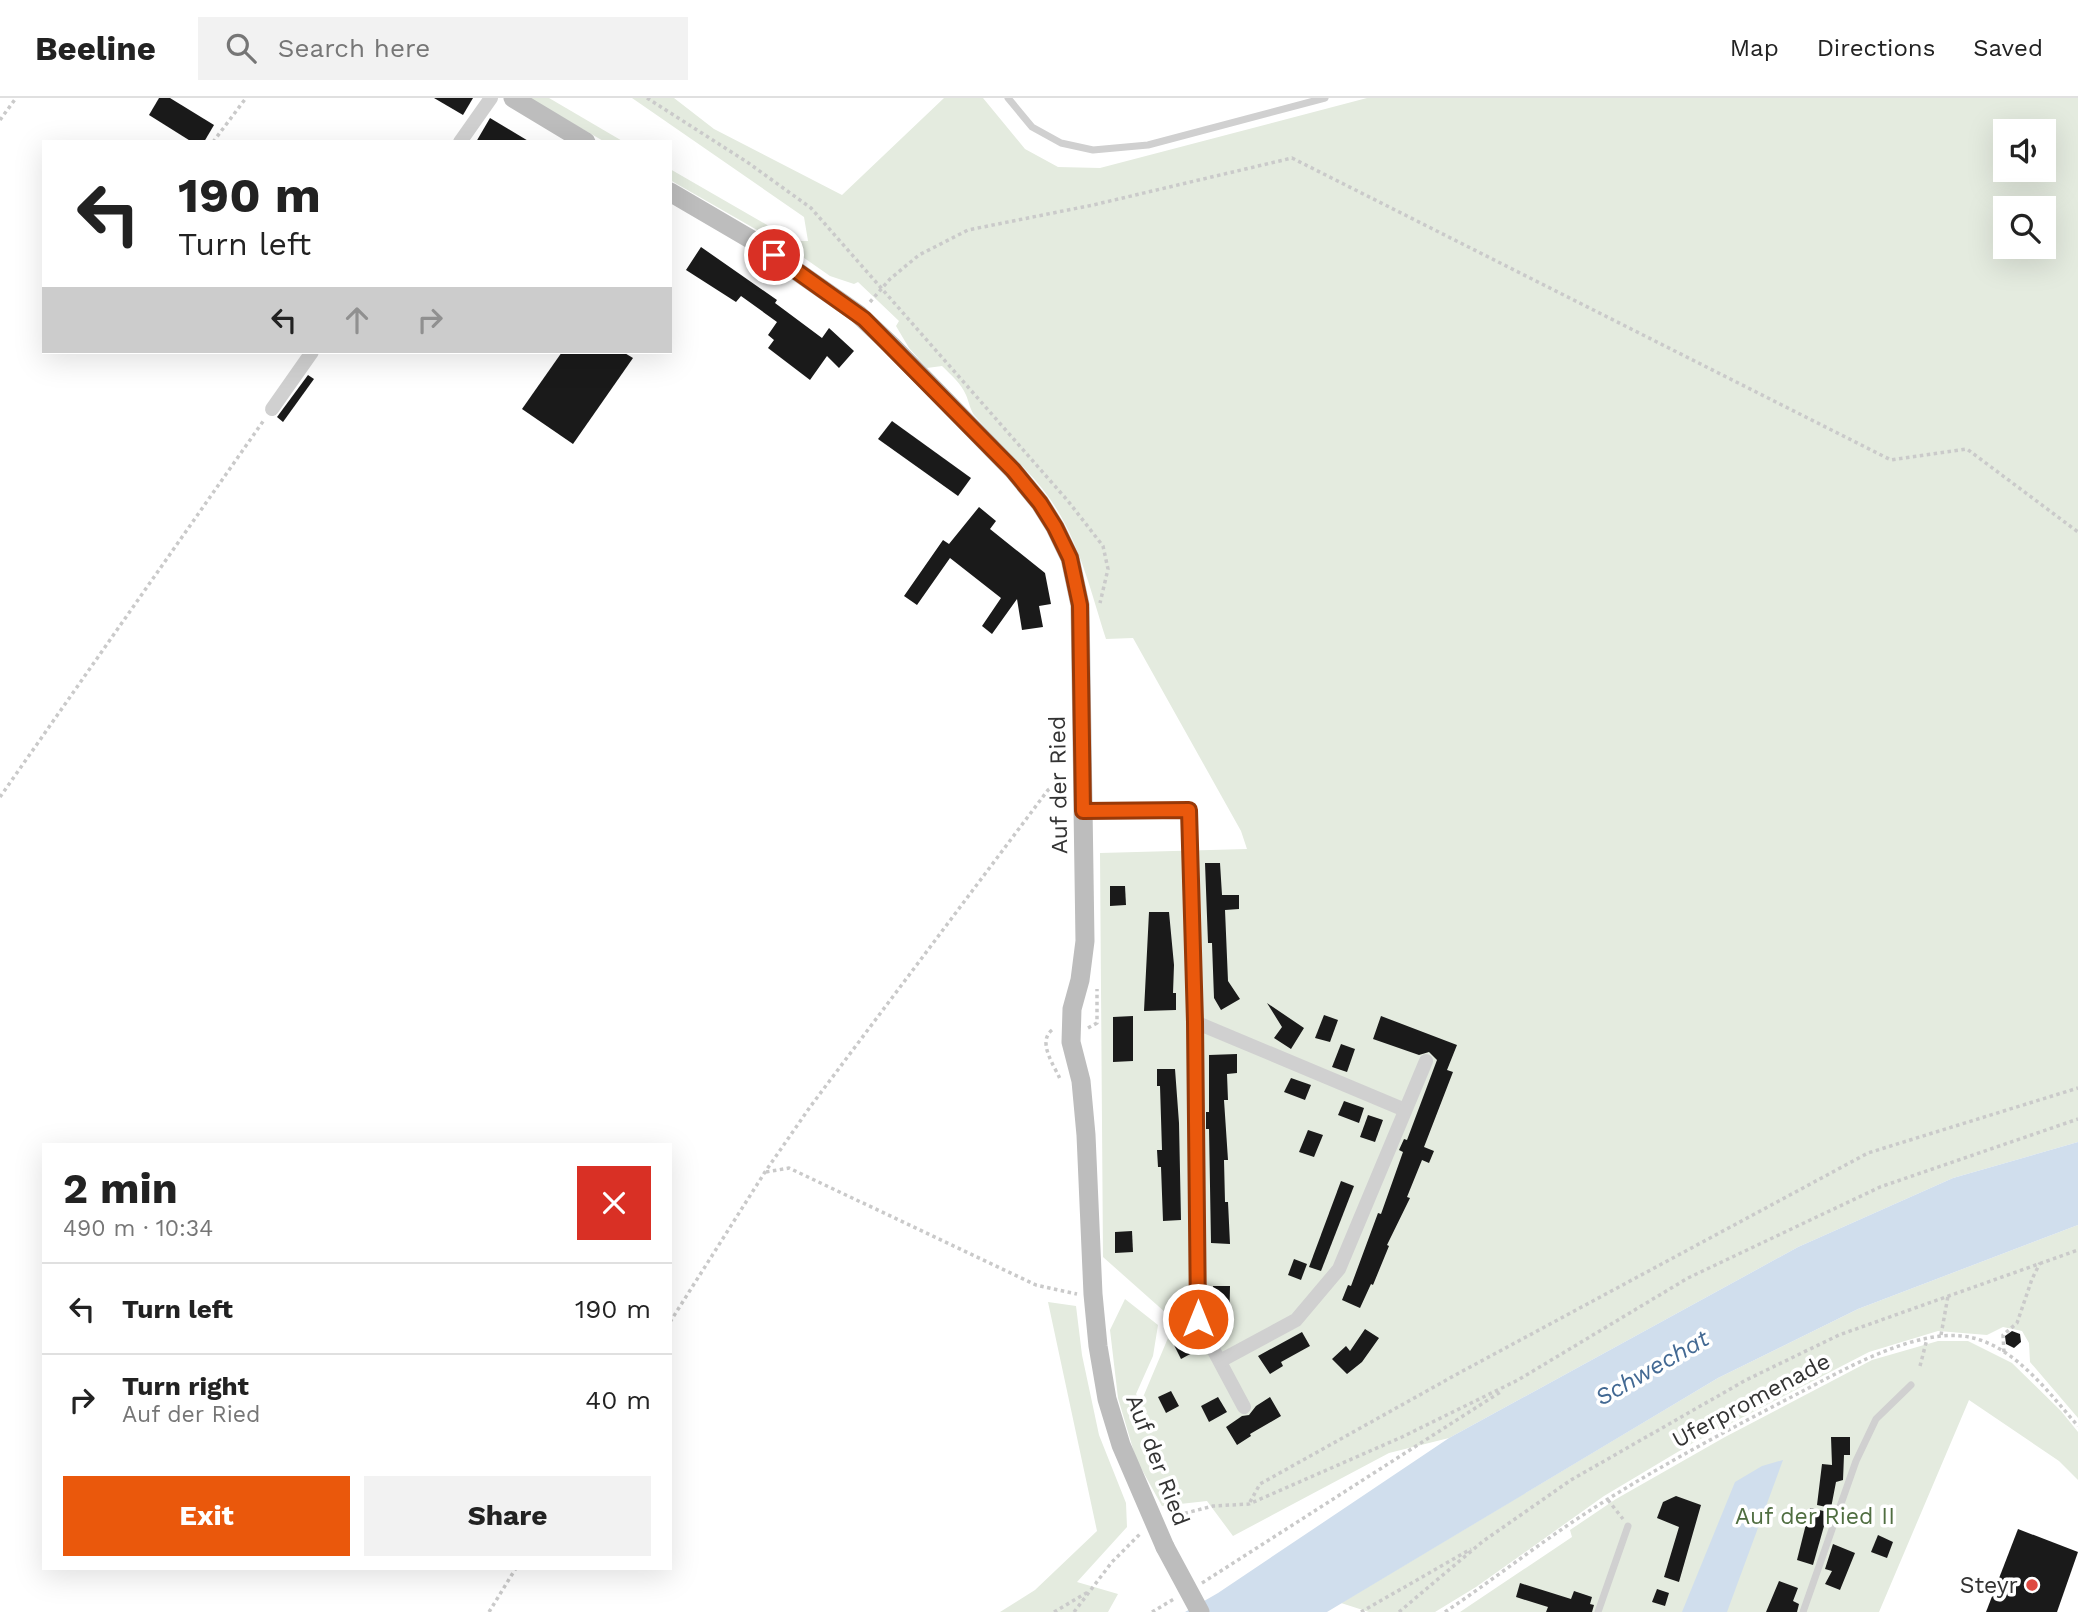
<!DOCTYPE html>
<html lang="en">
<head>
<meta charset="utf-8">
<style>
	:root { --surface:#fff; --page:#f2f2f2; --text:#222; --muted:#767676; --line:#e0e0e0; --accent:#ea580c }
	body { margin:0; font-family:"Work Sans",sans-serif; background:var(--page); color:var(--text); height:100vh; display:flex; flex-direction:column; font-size:26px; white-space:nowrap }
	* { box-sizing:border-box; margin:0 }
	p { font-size:23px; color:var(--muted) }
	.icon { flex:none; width:38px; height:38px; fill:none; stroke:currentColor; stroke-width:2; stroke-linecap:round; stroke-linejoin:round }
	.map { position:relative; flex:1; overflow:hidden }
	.sheet { position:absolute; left:42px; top:1045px; width:630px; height:427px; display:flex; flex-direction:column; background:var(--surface); border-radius:0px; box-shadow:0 7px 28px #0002 }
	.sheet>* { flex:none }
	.top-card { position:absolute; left:42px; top:42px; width:630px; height:214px; border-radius:0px; box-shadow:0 7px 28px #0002; background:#fff; color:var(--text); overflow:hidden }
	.tools { position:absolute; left:1993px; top:21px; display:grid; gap:14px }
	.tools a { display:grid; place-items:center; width:63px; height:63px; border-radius:0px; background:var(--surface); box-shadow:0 7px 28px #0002; font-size:35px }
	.pin { position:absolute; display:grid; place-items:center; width:60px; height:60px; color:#fff; margin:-30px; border:4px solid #fff; border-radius:50%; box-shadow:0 2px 7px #0007 }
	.me { position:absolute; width:77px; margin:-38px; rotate:0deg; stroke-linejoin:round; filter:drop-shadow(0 0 5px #0008) }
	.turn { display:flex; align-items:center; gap:24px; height:147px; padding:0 21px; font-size:32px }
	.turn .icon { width:91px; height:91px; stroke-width:2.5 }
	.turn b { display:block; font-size:49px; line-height:60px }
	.lanes { display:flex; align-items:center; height:66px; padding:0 21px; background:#0003; justify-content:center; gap:35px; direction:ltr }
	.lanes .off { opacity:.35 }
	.round { display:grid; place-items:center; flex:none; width:74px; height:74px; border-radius:0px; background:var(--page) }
	.head { display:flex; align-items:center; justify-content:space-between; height:119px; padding:0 21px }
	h1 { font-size:42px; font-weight:700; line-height:52px }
	.primary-button { display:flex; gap:14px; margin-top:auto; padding:14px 21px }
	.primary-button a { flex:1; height:80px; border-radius:0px; background:var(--accent); color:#fff; font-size:28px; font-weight:700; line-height:80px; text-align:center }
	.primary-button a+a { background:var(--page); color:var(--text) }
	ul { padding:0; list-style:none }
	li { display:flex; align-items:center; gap:21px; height:91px; padding:0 21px; border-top:2px solid var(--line) }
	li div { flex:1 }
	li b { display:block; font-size:26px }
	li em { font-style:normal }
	header { display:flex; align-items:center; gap:42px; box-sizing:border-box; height:98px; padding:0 35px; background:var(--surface); border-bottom:2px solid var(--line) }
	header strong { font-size:33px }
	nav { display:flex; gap:38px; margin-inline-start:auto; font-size:24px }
	.search { width:490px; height:63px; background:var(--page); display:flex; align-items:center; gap:18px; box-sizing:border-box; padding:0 24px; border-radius:0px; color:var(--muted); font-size:26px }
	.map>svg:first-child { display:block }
</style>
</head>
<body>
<header>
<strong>Beeline</strong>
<div class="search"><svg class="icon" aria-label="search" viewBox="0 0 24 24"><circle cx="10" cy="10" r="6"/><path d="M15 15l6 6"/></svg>Search here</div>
<nav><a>Map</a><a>Directions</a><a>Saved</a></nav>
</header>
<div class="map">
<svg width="2078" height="1514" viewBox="0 0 2078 1514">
	<rect width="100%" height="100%" fill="#fff"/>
	<g fill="#e4ebdf" fill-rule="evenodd">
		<path d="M529,0h20l75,44h-19z"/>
		<path d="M632,0h42l40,31 128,66 102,-97h39l42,51 33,18 42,1 267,-70h711v1044l-125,36 -155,69 -349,191 -60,15 -156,83 -26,-35 -45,5 -26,-47 -18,-61 -8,-68 15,-31 33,26 -5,31 -17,38 5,8 27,-64 -2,-25 -63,-56 -3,-404 147,-4 -6,-18 -108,-193 -27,1c-15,-47 -27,-99 -56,-140 -22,-31 -52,-55 -76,-84 -4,-6 -5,-13 -8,-20 -5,-12 -15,-20 -24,-29l-15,2 -18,-20 -13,-22 3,-5 -41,-39 -4,2 -24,-8 -33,-23 -127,-73v-11l125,72h13l-4,-24zM2006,33h38v39h-38zM2006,110h38v39h-38z"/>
		<path d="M2078,1127v193l-48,-56 -1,-19 -7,-12 -19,-4 -16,8 -49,-4 -69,21 -178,92 -87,52 -128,91 -41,25h-66l-28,-9 377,-225 140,-69z"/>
		<path d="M1048,1204l28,4 6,49 17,80 27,68 1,24 -50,55 41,12 -10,18h-108l35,-22 62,-59z"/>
		<path d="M1938,1243h30l44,22 49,48 17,21v48l-19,-19 -90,-61 -90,212h-419l112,-75 -2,-7 46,-31 109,-62 147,-77z"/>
	</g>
	<g fill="#d0deed">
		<path d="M2078,1044v83l-220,84 -140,69 -391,234h-142l33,-19 231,-155 349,-191 155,-69z"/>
		<path d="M1783,1362l-56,152h-45l53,-130 27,-16z"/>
	</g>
	<g fill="#1a1a1a">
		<path d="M159,0h11l44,27 -10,17h-12l-43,-27z"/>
		<path d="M434,0h39l-10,17z"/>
		<path d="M490,20l40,24h-54z"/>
		<path d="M701,149l76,53 -2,3 47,35 7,-10 25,23 -15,17 -12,-12 -17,24 -42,-32 6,-8 -6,-5 9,-13 -36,-26 -5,6 -50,-32z"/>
		<path d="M562,254h61l10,6 -60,86 -51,-35z"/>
		<path d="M308,277l6,4 -31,43 -6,-5z"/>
		<path d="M892,323l79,57 -13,18 -80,-57z"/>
		<path d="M979,409l17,14 -6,8 55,44 6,31 -12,2 4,21 -21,3 -5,-31 -25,35 -10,-8 19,-28 -51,-40 -33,47 -13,-9 39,-56 6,4z"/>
		<path d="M1205,765h15l2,32h17v14l-14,1 3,71 12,18 -19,11 -7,-12 -2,-55h-4z"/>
		<path d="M1110,788h15l1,19 -16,1z"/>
		<path d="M1149,814h20l5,53 -1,28h3v17l-32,1z"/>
		<path d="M1267,905l37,25 -13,21 -17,-11 8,-11z"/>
		<path d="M1324,917l14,5 -8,22 -15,-4z"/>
		<path d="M1133,918v45l-20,1v-45z"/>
		<path d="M1381,918l76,29 -10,25 6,2 -29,75 10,4 -5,12 -7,-3 -15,37 3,1 -23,47 2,1 -16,39 -2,-1 -11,24 -18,-8 6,-15 3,1 27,-73 3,1 22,-62 -4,-2 5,-11 3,1 30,-80 -8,-8 -10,3 -46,-16z"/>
		<path d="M1341,946l14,5 -8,23 -15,-5z"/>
		<path d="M1237,956v19l-10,1 1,26h-4l4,60h-4l1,42h3l2,42 -19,-1 -2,-114h-3v-17h3v-57z"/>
		<path d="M1157,971h18l4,54 2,97 -18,1 -2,-54h-3l-1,-17h5l-2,-64h-3z"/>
		<path d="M1291,980l20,7 -6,15 -21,-8z"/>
		<path d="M1344,1003l20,7 -5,15 -21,-8z"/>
		<path d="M1368,1017l15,5 -8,22 -15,-5z"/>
		<path d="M1308,1032l15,5 -9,22 -15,-5z"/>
		<path d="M1341,1083l13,5 -33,85 -12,-4z"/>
		<path d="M1132,1133l1,21 -18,1v-21z"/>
		<path d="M1294,1161l13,5 -6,16 -13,-5z"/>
		<path d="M1213,1188h17l-1,46 -14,1 -2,-4z"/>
		<path d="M1365,1231l14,9 -17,24 -15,12 -15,-15 14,-13 4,5z"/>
		<path d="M2012,1233l8,3 1,8 -7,6 -8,-4 -1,-8z"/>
		<path d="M1302,1234l8,14 -29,16 2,4 -13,8 -12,-18z"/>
		<path d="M1186,1238l8,16 -13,7 -8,-16z"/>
		<path d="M1171,1293l8,15 -13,7 -8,-16z"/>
		<path d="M1218,1299l9,15 -18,10 -8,-16z"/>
		<path d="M1270,1299l11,19 -31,18 1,2 -14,9 -11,-18 16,-11 7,-1 7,-9z"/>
		<path d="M1831,1339h19v18h-6l-1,25 -7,2 -5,26 -14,-3 5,-41 10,1z"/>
		<path d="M1676,1398l25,9 -22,77 -15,-5 15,-50 -22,-9 6,-16z"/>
		<path d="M1810,1410l18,4 -15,53 -16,-5z"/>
		<path d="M2018,1431l60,23 -21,60h-71z"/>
		<path d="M1878,1437l15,7 -6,16 -16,-6z"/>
		<path d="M1833,1446l22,9 -15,37 -15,-6 7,-13 -7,-2z"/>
		<path d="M1779,1483l19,7 -5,13 6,3 -2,8h-31z"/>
		<path d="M1520,1485l51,16 3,-8 18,6 -2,7 4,1 -2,7h-46l2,-5 -32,-10z"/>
		<path d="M1657,1491l12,4 -4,13 -13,-4z"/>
	</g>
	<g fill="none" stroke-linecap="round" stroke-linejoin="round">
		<g stroke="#cacaca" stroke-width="3.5" stroke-dasharray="3.5 3.5" stroke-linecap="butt">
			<path d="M647,0l100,64 64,46 257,293 35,45 5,23 -8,34"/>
			<path d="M0,22l16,-22"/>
			<path d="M213,44l33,-44"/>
			<path d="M870,204l20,-23 29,-24 49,-25 125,-25 199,-47 599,302 76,-11 111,83"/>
			<path d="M0,699l264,-377"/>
			<path d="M1088,930l9,-5v-34"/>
			<path d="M1052,932c-15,12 2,35 8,49"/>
			<path d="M766,1074l23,-4 247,117 41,9"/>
			<path d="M670,1224l95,-150 45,-65 238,-317 18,-12"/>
			<path d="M1941,1237l7,-39"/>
			<path d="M2004,1254l-1,-17 14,-12 15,-44 8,-16"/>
			<path d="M1920,1268l7,-27"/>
			<path d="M1608,1402l15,19"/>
			<path d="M1250,1404l10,-18 199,-111 409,-220 210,-65"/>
			<path d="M1171,1419l42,-11 36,-2 153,-67 116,-57 170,-102 192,-91 198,-68"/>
			<path d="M1202,1485l300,-192"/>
			<path d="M489,1514l27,-44"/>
			<path d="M1054,1514l34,-20"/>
			<path d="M1074,1514l38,-50 28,-28"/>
			<path d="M1152,1514l22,-13"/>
			<path d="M1361,1514l110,-63"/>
			<path d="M1399,1514l83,-70 89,-62 175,-100 93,-45 239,-85"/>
			<path d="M1445,1514c42,-28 83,-60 126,-89 73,-49 151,-90 230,-131 44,-23 117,-65 168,-55 46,9 80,56 109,89"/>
		</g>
		<g stroke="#d0d0d0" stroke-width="7">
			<path d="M1008,0l24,29 29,16 32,7 55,-5 177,-47"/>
			<path d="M1598,1514l30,-86"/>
			<path d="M1803,1514l53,-151 20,-42 35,-34"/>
		</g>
		<g stroke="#d0d0d0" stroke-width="14">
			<path d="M460,44l31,-44"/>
			<path d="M272,311l40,-57"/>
			<path d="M1083,713l106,-1 6,212 2,297 47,88"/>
			<path d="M1195,924l210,88"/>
			<path d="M1220,1263l76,-41 43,-51 87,-208"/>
		</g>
		<g stroke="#bdbdbd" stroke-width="19">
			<path d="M513,0l73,44"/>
			<path d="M670,94l82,48 106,74 34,32 121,124 27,33 15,24 15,31 10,47 5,336 -5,39 -8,29 -1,33 10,39 5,54 7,159 5,52 9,53 14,46 44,102"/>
		</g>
		<path stroke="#bdbdbd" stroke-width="19" d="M1165,1449l35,65"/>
	</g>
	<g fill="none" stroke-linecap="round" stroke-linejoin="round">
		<defs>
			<path id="route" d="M774,157l90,64 149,151 27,33 15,24 15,31 10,47 3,206 106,-1 6,212 3,297"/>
		</defs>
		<use href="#route" stroke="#983908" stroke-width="18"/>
		<use href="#route" stroke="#ea580c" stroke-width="12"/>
	</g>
	<circle fill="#de4a41" stroke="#fff" stroke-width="2.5" cx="2032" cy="1487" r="7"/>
	<g text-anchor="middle" stroke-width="7" stroke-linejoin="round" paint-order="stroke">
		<g font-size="23" fill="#333" stroke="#fff">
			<text transform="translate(1058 687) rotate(-91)" y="8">Auf der Ried</text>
			<text transform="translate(1751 1302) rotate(-28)" y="8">Uferpromenade</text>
			<text transform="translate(1158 1362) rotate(69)" y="8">Auf der Ried</text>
		</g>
		<g font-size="23" fill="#506e41" stroke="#fff">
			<text x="1815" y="1426">Auf der Ried II</text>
		</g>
		<g font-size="23" fill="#333" stroke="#fff" text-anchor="end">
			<text x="2018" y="1495">Steyr</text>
		</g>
		<g font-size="24" font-style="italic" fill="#436993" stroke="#fff">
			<text transform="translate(1652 1270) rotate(-30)" y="8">Schwechat</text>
		</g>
	</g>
</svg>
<div class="tools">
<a><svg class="icon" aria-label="sound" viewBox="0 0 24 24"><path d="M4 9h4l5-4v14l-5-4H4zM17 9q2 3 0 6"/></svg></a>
<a><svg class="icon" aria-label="search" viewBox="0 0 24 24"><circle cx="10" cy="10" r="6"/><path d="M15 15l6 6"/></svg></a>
</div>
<div class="pin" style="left:774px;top:157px;background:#d93025"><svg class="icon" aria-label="arrive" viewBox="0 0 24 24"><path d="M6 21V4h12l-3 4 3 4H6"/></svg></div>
<svg class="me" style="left:1198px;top:1221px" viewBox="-20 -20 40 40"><circle r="17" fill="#ea580c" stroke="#fff" stroke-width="3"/><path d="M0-11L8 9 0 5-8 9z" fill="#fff"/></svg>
<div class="top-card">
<div class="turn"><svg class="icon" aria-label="left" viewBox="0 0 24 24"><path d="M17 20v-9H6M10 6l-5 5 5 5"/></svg><div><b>190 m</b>Turn left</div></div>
<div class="lanes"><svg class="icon" aria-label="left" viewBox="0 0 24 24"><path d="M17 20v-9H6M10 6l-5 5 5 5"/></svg><svg class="icon off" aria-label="ahead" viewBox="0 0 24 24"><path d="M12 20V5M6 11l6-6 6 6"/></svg><svg class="icon off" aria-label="right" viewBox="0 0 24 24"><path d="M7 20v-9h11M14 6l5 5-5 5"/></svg></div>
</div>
<section class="sheet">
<div class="head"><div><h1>2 min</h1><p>490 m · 10:34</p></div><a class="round" style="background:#d93025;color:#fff"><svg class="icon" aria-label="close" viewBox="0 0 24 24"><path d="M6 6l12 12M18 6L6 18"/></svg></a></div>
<ul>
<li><svg class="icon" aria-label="left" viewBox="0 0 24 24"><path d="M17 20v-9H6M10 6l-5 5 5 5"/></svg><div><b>Turn left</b></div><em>190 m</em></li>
<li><svg class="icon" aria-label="right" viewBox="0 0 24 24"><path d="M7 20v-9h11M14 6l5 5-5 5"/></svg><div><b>Turn right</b><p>Auf der Ried</p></div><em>40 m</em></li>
</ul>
<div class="primary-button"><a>Exit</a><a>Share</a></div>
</section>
</div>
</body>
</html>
